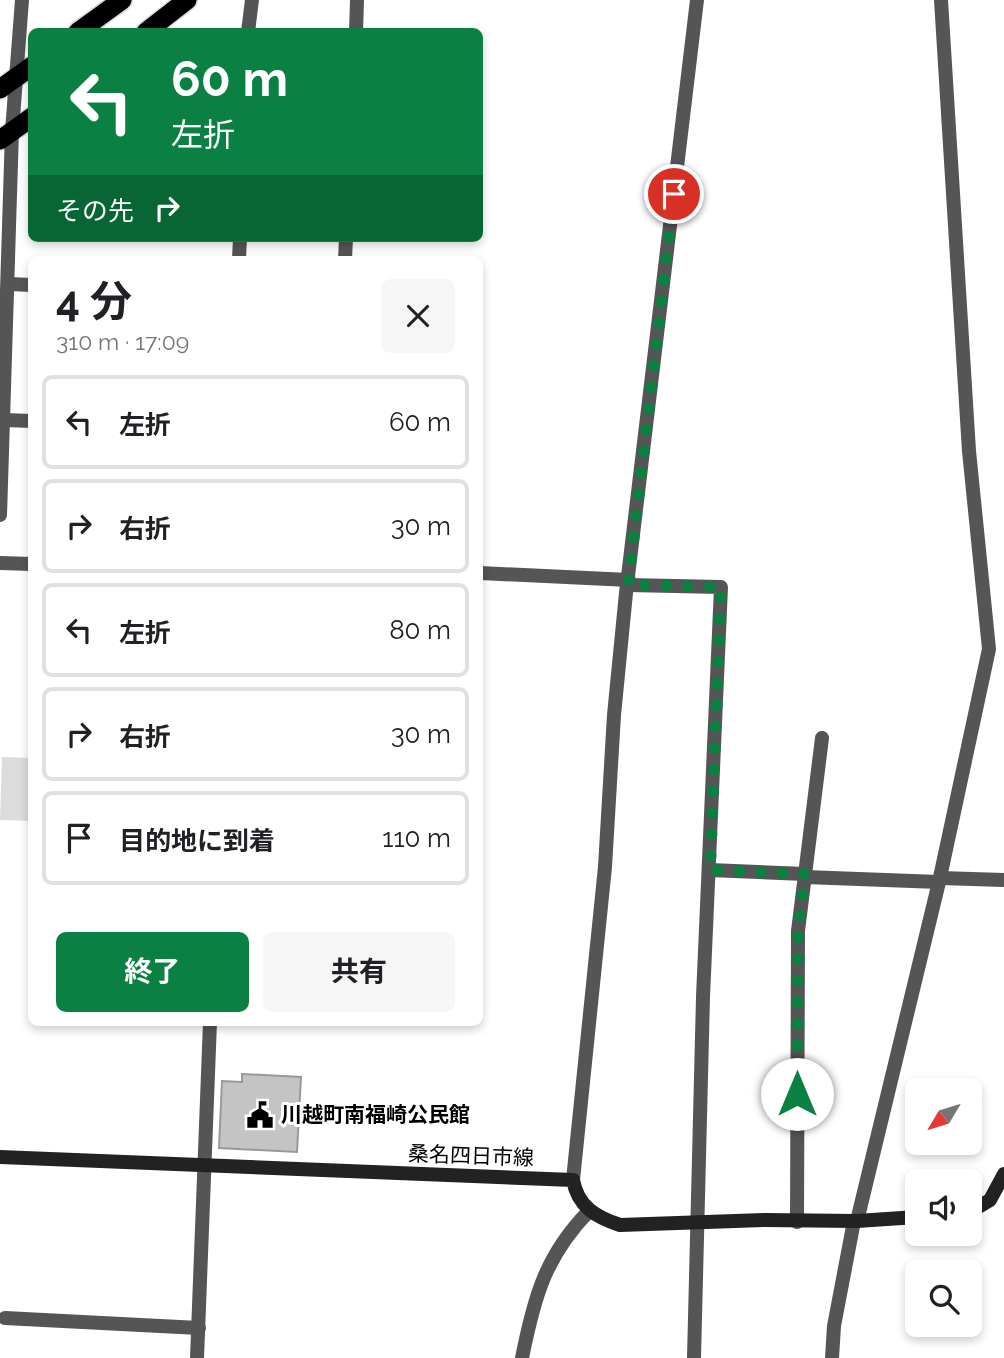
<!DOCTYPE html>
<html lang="ja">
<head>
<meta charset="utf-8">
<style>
	:root { --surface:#fff; --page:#f6f6f6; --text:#202124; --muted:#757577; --line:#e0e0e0; --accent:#0b8043 }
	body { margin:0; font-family:Raleway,"Noto Sans JP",sans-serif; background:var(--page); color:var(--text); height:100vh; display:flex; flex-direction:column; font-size:26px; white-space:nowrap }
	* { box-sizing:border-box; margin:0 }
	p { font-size:23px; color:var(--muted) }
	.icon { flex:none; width:38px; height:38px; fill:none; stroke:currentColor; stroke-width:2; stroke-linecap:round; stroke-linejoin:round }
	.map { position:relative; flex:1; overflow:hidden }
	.panel { position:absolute; left:28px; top:256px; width:455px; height:770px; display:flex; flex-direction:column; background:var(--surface); border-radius:10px; box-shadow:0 4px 10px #0003 }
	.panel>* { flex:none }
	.banner { position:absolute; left:28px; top:28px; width:455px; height:214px; border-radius:10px; box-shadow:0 4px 10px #0003; background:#0b8043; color:#fff; overflow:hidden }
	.needle { width:46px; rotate:232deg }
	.tools { position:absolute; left:905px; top:1078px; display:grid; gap:14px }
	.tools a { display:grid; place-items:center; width:77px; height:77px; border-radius:10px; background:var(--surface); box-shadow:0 4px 10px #0003; font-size:35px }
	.pin { position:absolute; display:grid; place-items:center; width:60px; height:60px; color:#fff; margin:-30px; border:4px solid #fff; border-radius:50%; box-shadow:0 2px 7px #0007 }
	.me { position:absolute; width:77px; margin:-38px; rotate:0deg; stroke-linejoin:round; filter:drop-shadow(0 0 5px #0008) }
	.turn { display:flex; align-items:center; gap:24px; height:147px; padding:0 28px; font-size:32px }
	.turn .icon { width:91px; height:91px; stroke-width:2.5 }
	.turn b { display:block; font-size:49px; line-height:60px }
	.then { display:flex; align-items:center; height:66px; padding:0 28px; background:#0003; gap:14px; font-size:26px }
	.round { display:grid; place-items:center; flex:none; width:74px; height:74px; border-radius:10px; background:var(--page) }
	.head { display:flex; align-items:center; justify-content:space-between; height:119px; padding:0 28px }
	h1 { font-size:42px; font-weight:700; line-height:52px }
	.cta { display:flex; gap:14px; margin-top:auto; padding:14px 28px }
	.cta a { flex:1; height:80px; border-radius:10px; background:var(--accent); color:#fff; font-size:28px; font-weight:700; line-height:80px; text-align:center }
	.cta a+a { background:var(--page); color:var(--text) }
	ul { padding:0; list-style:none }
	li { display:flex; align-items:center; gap:21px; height:94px; margin:0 14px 10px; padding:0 14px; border:4px solid var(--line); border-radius:10px }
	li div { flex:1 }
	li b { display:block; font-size:26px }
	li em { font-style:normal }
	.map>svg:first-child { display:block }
</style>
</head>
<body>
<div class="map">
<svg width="1004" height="1358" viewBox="0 0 1004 1358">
	<rect width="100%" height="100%" fill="#fff"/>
	<path fill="#dcdcdc" d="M2,757l29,1v63l-31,-1z"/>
	<path fill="#c4c4c4" stroke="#999" stroke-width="2" d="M242,1074l59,3 -4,75 -78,-4 3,-67 20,1z"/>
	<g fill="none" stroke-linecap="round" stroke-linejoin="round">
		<defs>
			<g id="trunk">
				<path d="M78,32l44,-32"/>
				<path d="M146,32l41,-32"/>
				<path d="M0,89l32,-23"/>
				<path d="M0,140l32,-23"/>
			</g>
		</defs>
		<use href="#trunk" stroke="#dbdbdb" stroke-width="22"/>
		<g stroke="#555" stroke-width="14">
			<path d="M248,32l4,-32"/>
			<path d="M356,32l1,-32"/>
			<path d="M239,259l1,-21"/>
			<path d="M345,259l1,-21"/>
			<path d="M9,284l23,1"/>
			<path d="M4,420l28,1"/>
			<path d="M0,515l12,-384"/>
			<path d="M0,563l32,1"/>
			<path d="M480,573l149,7"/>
			<path d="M628,585l93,2 -18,410 -9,361"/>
			<path d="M710,870l95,4"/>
			<path d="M805,877l134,5"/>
			<path d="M940,878l64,2"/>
			<path d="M573,1180l32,-313 9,-152 12,-122 71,-593"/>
			<path d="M857,1221l82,-339 50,-233 -20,-198 -28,-451"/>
			<path d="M797,1222l1,-291 24,-193"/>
			<path d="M5,1318l194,10"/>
			<path d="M197,1358l13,-336"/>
			<path d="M522,1358c12,-60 23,-102 67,-147"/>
			<path d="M832,1358l2,-32 20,-105"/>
		</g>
		<path stroke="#555" stroke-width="14" d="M12,131l10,-131"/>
		<g stroke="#222" stroke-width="14">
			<path d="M0,1157l573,23c5,27 23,37 47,45l144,-5 93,1 60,-4"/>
			<path d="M970,1212l20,-12 14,-26"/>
		</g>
		<use href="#trunk" stroke="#000" stroke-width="19"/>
	</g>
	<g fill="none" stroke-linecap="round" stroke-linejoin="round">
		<path stroke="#0b8043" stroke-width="12" stroke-dasharray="0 21.6" d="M674,194l-46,391 93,2 -11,283 95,4 -7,57 -1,163"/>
	</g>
	<defs>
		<symbol id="civic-bare" viewBox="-9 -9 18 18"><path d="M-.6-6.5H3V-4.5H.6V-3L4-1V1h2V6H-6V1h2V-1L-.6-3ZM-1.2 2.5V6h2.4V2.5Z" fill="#000" stroke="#fff" stroke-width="2.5" paint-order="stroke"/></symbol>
	</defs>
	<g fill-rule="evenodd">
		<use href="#civic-bare" x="241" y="1096" width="38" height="38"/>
	</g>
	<g text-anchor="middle" stroke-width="6" stroke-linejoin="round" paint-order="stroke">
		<g font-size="21" font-weight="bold" fill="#000" stroke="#fff" text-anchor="start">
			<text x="281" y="1122">川越町南福崎公民館</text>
		</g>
		<g font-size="21" fill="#000" stroke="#fff">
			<text transform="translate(471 1156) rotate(2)" y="7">桑名四日市線</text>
		</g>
	</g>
</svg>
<div class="tools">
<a><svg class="needle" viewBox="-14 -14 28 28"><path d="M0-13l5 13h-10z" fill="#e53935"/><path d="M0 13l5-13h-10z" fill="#757577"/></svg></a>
<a><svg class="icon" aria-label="sound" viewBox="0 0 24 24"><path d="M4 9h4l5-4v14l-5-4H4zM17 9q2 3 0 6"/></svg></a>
<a><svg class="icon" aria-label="search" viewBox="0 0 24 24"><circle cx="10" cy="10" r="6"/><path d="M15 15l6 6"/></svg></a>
</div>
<div class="pin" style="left:674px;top:194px;background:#d93025"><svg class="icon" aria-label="arrive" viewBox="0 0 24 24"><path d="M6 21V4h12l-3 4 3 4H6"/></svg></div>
<svg class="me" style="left:797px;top:1094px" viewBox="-20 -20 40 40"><circle r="19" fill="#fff"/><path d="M0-13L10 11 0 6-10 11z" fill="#0b8043"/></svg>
<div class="banner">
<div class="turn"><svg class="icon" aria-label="left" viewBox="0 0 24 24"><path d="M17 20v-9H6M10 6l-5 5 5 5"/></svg><div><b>60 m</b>左折</div></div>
<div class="then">その先<svg class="icon" aria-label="right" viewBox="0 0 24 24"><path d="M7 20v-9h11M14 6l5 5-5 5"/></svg></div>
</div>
<section class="panel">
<div class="head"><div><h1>4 分</h1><p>310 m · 17:09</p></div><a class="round"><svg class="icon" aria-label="close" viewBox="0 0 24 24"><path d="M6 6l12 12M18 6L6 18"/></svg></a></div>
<ul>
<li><svg class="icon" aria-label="left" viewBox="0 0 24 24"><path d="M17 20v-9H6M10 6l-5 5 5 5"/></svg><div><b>左折</b></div><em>60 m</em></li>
<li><svg class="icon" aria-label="right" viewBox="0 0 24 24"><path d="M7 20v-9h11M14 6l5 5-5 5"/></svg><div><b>右折</b></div><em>30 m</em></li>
<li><svg class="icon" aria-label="left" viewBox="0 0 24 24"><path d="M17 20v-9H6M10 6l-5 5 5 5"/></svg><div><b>左折</b></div><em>80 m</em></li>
<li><svg class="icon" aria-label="right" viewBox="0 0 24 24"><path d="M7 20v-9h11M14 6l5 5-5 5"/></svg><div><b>右折</b></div><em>30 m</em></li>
<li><svg class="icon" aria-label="arrive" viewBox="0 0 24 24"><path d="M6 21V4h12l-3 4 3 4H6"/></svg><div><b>目的地に到着</b></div><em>110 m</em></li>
</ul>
<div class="cta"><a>終了</a><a>共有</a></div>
</section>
</div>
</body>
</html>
